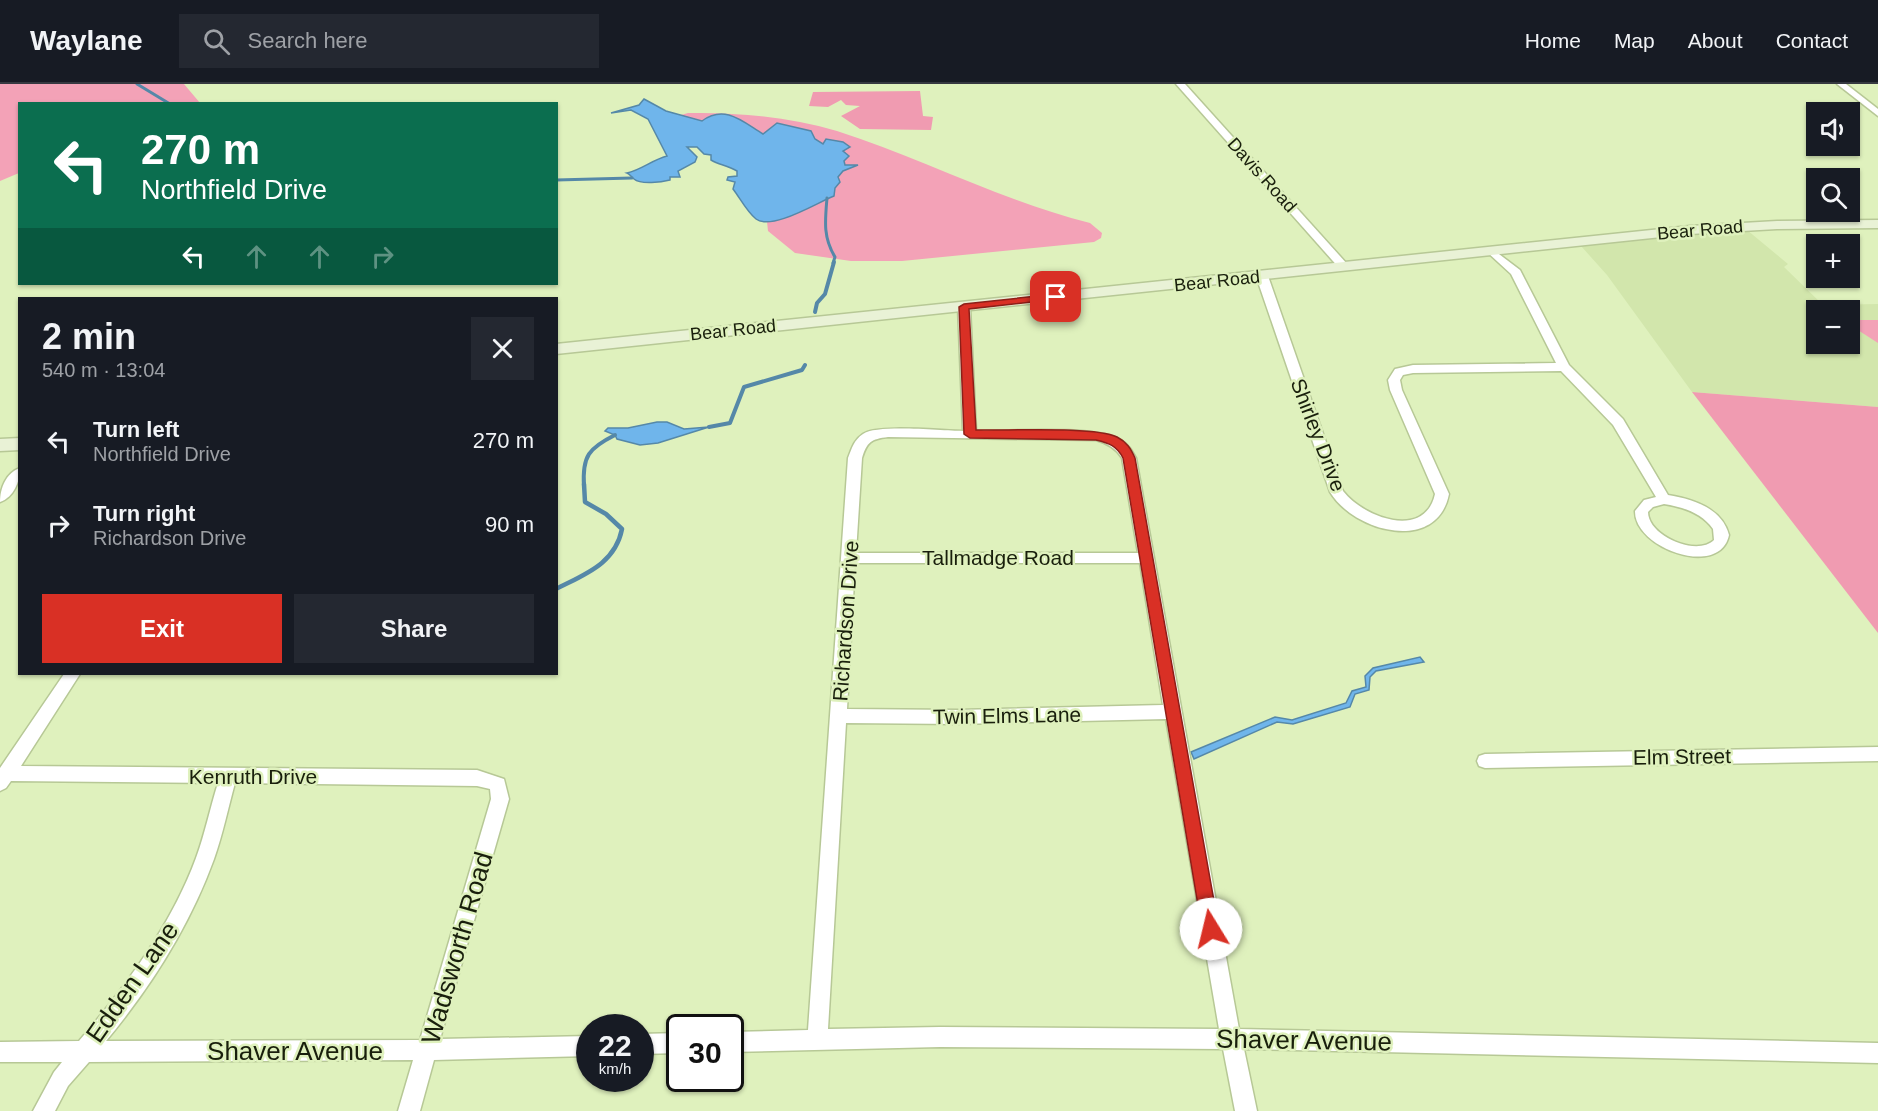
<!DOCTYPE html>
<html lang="en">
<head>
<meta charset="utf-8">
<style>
	:root { --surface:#171b24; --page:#242831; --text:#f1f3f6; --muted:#9ea1a6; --line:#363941; --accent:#d93025 }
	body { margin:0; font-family:Arial,sans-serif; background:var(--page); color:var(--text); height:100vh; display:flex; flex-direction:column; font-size:22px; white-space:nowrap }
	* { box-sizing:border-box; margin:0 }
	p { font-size:20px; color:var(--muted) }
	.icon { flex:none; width:33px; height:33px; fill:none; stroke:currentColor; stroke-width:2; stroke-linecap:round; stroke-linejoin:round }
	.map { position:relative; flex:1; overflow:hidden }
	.sheet { position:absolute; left:18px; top:213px; width:540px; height:378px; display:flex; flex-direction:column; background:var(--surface); border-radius:0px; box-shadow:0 2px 4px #0004 }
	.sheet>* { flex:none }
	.hud { position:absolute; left:18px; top:18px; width:540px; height:183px; border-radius:0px; box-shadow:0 2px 4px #0004; background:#0b6e4f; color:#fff; overflow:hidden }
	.fabs { position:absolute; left:1806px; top:18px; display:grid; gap:12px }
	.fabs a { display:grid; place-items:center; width:54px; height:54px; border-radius:0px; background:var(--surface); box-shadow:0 2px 4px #0004; font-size:30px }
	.speed { position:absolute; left:576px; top:930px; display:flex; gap:12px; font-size:30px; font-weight:700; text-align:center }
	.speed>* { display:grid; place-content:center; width:78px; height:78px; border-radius:50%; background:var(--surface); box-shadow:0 2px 4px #0004; line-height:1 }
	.speed small { font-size:15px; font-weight:400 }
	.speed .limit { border:3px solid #111; border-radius:9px; background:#fff; color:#111 }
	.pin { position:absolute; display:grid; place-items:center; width:51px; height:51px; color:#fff; margin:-26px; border-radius:12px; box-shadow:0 3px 9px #0006 }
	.me { position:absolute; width:66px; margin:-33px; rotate:351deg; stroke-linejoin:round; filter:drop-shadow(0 0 4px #0008) }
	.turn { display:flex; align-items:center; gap:21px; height:126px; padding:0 24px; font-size:27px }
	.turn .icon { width:78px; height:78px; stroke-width:2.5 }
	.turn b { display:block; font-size:42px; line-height:51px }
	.lanes { display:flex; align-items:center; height:57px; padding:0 24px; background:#0003; justify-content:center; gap:30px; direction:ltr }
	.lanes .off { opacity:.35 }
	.round { display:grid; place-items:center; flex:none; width:63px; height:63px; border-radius:0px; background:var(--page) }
	.head { display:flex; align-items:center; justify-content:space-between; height:102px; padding:0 24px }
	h1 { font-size:36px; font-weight:800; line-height:45px }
	.primary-button { display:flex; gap:12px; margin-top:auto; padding:12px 24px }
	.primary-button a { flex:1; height:69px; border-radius:0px; background:var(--accent); color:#fff; font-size:24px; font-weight:800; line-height:69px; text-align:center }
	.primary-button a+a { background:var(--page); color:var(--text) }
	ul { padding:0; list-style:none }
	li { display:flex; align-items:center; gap:18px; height:84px; padding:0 24px }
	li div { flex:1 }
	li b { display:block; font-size:22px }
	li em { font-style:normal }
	header { display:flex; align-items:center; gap:36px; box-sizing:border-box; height:84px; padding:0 30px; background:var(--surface); border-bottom:2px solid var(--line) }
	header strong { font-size:28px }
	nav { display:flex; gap:33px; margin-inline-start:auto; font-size:21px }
	.search { width:420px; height:54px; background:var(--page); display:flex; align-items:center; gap:15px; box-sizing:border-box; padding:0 21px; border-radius:0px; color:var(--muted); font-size:22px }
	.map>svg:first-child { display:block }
</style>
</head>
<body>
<header>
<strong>Waylane</strong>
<div class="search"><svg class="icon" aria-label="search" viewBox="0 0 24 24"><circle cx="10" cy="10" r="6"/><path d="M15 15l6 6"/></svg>Search here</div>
<nav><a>Home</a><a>Map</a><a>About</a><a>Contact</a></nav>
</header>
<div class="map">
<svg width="1878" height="1027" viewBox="0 0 1878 1027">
	<rect width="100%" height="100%" fill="#dff1bd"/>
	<path fill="#d2e6ac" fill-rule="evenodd" d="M1747,146l41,34 -4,3 39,38 55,-1v103l-186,-15 -85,-117 -26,-29zM1816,226h34v34h-34z"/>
	<g fill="#f3a2b7">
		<path d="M0,0h184l16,19 -180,1 -1,69 -19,8z"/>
		<path d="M688,29c49,-1 101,4 149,18 85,27 165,70 253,92l12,10 -1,5 -7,4 -192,19h-51l-56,-8 -27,-22 -3,-28 -19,-23 -72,-63z"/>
		<path d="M1850,236h28v23l-28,-18z"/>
	</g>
	<g fill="#f09bb1">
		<path d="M920,7l3,25 10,1 -2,13 -71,-1 -19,-13 19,-10 -14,-1 -5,-5 -13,7 -19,-1 4,-14z"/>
		<path d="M1692,308l186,15v226z"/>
	</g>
	<g fill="#6fb5eb" stroke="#5588a8" stroke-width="1.5">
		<path d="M644,15l22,12 36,10c23,-17 41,1 61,13l14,-11 34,8 4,8 8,5 3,-5 17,3 7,5 -7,4 6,5 -5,5 1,4h13l-15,6 -5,6 2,5 -5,6 -1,8c-16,6 -62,35 -78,23 -9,-7 -16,-21 -23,-30l2,-7 -8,-2 1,-3 9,-1v-5c-10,-6 -18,-6 -26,-11v-5l-7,-1 -7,-7h-10l10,10 -2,5 -17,9 2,6h-10v3c-8,2 -29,5 -36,-1 -3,-2 -4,-5 -7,-6 14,-3 25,-13 40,-17l-19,-37 -17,-9 -20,3 28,-8z"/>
		<path d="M657,338h10l17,7 25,-2 -51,16 -18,2 -23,-6 -2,-4 -10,-4 3,-3h20z"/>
		<path d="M1420,573l4,5 -48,9 -6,6 -1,13 -14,4 -5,13 -57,17 -16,-2 -83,37 -3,-7 84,-35 17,3 54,-17 6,-12 14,-4 -1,-11 8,-8z"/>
	</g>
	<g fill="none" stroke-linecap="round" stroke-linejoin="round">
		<g stroke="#5588a8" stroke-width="3">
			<path d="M137,0l33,20"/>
			<path d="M556,96l76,-2"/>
			<path d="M827,114c-2,23 -4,39 8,59l-2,6"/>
		</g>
		<g stroke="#5588a8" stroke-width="4">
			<path d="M815,228l2,-9 8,-9 9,-32"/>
			<path d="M709,343l21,-4 14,-36 58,-17 3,-5"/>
			<path d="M584,402c-2,-30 5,-38 31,-51"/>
		</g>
		<path stroke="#5588a8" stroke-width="4.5" d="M556,505c29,-15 59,-25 66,-60l-16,-15 -21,-12 -1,-18"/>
		<defs>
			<g id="street">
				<path d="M1176,0h9l163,181v4h-8z"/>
				<path d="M1837,0h9l32,25v7z"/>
				<path d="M1491,164l29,22 49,95 54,54 45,76c25,4 54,13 61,40 -9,44 -95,13 -94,-24l9,-11 12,-3 -43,-72 -52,-54 -148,2 -10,2 -3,5 2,10 47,104c-12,60 -95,38 -119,-2l-74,-216 6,-3 6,3 75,215c21,27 82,49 92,3l-45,-104 -2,-10 7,-11 18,-4 143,-2 -45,-89 -25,-23zM1664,420c19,3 38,9 49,25l1,11c-17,17 -66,-4 -66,-28l5,-5z"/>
				<path d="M964,220l6,3 6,124c33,0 121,-6 145,9 7,4 11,11 15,18l103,571 639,14v20l-634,-14 13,62h-22l-12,-62 -283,-2 -210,5v-20l78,-2 40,-572c4,-10 6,-18 15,-24 14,-10 80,-3 100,-3l-5,-124zM888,353l208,3c11,3 20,8 26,18l16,95h-282l6,-95c5,-16 9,-19 26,-21zM855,479h285l23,142 -204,5 -112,-1zM1166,635l53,310 -279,-2 -112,2 18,-306 113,1z"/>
				<path d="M20,384c0,13 -6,29 -20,34 0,-14 6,-29 20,-34z"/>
				<path d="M64,590h16l-59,92 456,4 27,9 5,20 -69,240 150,-3v20l-156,4 -14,51h-22l15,-51 -324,2 -21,24 -13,25h-22l21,-39 8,-10h-62v-20l79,-1c46,-54 92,-115 117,-183 9,-24 14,-50 22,-75l-207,-2 -5,7 -6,3v-23zM235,699l242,3 13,3 1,10 -71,241 -314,1c45,-54 84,-116 108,-182 9,-25 14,-51 21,-76z"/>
				<path d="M1878,663v14l-393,7 -6,-2 -2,-5 2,-5 6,-2z"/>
				<path d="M680,949v20l-40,1v-20z"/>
			</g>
			<g id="secondary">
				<path d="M1878,136v8l-101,1 -87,5 -1134,120v-10l1134,-118 87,-5z"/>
				<path d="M20,354v12l-20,1v-12z"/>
			</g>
		</defs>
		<use href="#street" stroke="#b7c896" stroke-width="3"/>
		<use href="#secondary" stroke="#b7c896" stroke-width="3"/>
		<use href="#street" fill="#fff" fill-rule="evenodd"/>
		<use href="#secondary" fill="#e9f2d6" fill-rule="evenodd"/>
	</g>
	<path fill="#d93025" stroke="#8d1f18" stroke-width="1.5" d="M1056,210l3,1v4l-90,10 7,121c30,1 118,-4 141,7 10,5 14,12 18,21l84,471 -2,6 -6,3 -6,-3 -3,-6 -79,-471c-6,-12 -14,-15 -27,-18l-126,-2 -6,-4 -5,-127 5,-3z"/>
	<g text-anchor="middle" stroke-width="5" stroke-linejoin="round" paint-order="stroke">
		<g font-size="18" fill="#191f0c" stroke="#dff1bd">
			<text transform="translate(1262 91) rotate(48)" y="6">Davis Road</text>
			<text transform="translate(1700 146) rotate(-5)" y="6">Bear Road</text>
			<text transform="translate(1217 197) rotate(-6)" y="6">Bear Road</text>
			<text transform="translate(733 246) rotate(-6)" y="6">Bear Road</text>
		</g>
		<g font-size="21" fill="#191f0c" stroke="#dff1bd">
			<text transform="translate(1318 351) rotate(69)" y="7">Shirley Drive</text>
			<text x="998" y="481">Tallmadge Road</text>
			<text transform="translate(846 537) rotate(-86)" y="7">Richardson Drive</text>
			<text transform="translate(1007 632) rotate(-1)" y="7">Twin Elms Lane</text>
			<text transform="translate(1682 673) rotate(-1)" y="7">Elm Street</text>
			<text x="253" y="700">Kenruth Drive</text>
		</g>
		<g font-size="26" fill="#191f0c" stroke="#dff1bd">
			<text transform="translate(457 864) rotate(-74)" y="9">Wadsworth Road</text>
			<text transform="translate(132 898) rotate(-55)" y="9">Edden Lane</text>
			<text transform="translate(1304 956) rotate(1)" y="9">Shaver Avenue</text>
			<text x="295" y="976">Shaver Avenue</text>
		</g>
	</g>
</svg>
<div class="fabs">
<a><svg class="icon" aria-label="sound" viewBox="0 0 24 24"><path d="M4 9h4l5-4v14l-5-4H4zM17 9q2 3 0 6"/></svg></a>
<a><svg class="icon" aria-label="search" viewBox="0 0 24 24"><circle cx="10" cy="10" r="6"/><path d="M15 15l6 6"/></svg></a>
<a>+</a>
<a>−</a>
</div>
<div class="speed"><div>22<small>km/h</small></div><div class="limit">30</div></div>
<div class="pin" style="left:1056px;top:213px;background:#d93025"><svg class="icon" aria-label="arrive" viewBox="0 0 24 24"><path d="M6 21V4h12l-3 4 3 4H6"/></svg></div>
<svg class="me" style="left:1211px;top:845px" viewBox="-20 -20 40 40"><circle r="19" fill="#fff"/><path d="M0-13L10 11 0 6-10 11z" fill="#d93025"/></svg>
<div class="hud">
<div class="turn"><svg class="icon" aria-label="left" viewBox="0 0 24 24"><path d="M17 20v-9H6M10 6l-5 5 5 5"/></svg><div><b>270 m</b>Northfield Drive</div></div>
<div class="lanes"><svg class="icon" aria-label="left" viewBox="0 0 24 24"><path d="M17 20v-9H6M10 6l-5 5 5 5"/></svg><svg class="icon off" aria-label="ahead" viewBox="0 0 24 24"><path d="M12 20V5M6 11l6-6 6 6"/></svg><svg class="icon off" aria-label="ahead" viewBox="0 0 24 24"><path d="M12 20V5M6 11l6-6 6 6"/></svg><svg class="icon off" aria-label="right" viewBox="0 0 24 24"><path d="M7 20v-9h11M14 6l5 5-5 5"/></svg></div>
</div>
<section class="sheet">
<div class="head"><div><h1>2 min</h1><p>540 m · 13:04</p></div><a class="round"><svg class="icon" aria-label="close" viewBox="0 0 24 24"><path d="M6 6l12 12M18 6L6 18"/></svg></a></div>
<ul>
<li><svg class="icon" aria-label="left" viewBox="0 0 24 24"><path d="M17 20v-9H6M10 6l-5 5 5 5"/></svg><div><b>Turn left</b><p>Northfield Drive</p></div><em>270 m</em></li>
<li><svg class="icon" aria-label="right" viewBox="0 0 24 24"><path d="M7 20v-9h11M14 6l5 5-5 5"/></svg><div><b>Turn right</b><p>Richardson Drive</p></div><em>90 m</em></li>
</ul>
<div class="primary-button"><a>Exit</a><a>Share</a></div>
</section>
</div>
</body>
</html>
